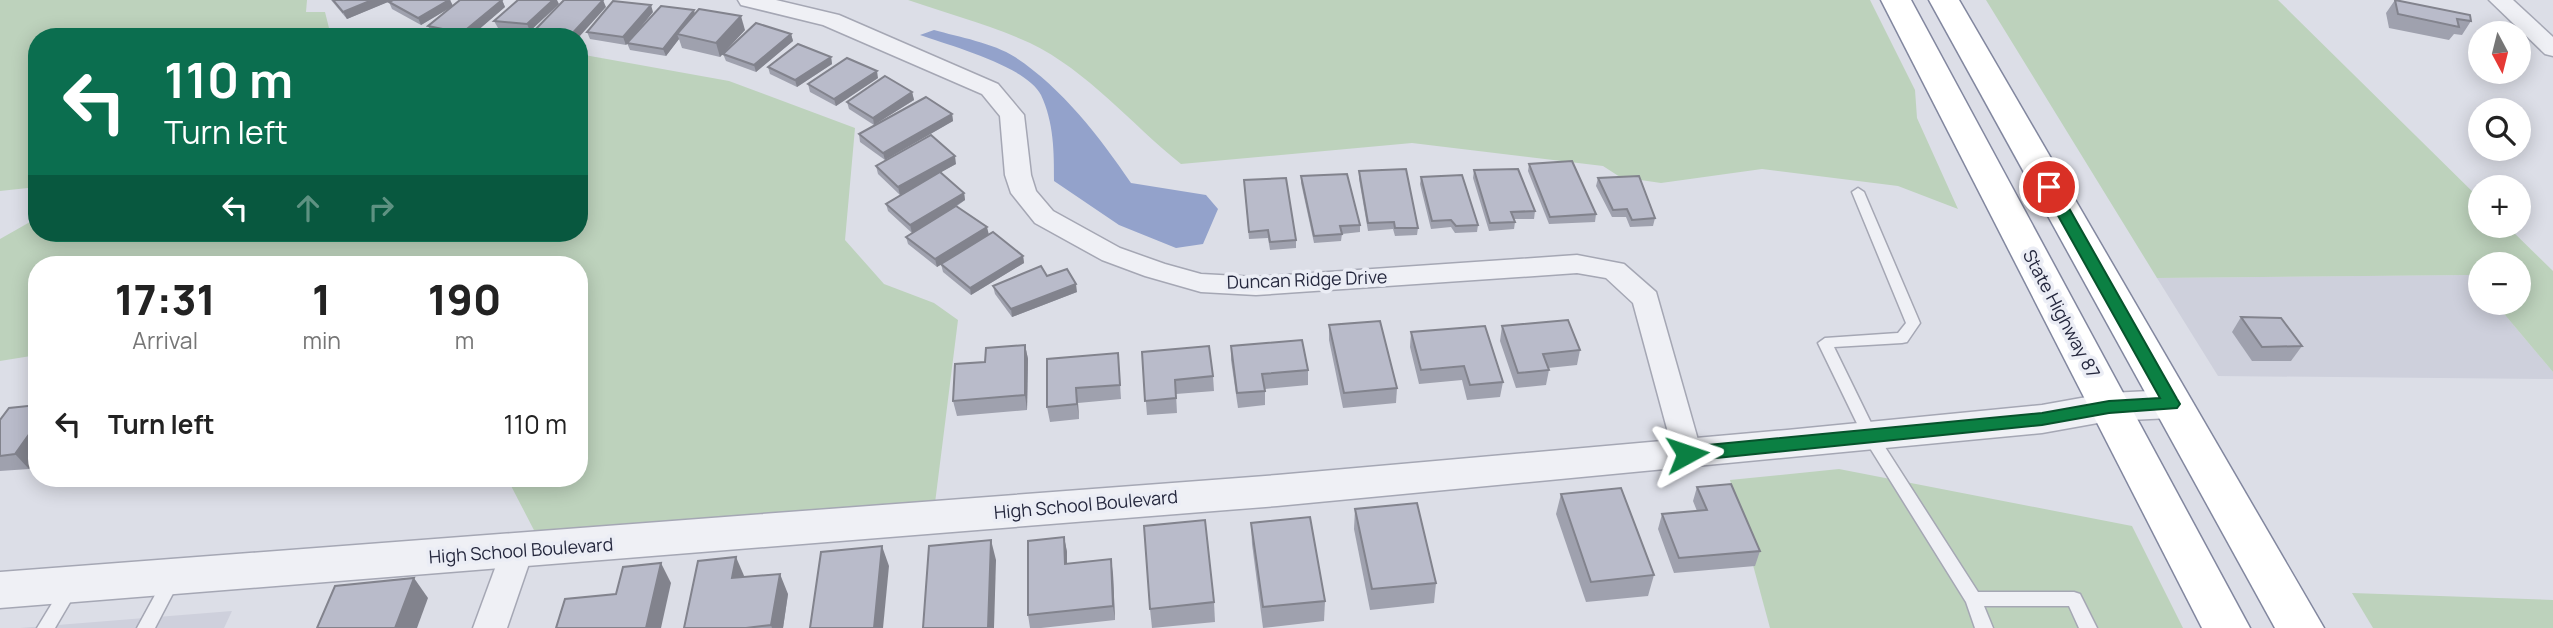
<!DOCTYPE html>
<html lang="en">
<head>
<meta charset="utf-8">
<style>
	:root { --surface:#fff; --page:#f2f2f2; --text:#222; --muted:#767676 }
	body { margin:0; font-family:Manrope,sans-serif; background:var(--page); color:var(--text); height:100vh; display:flex; flex-direction:column; font-size:26px; white-space:nowrap }
	* { box-sizing:border-box; margin:0 }
	p { font-size:23px; color:var(--muted) }
	.icon { flex:none; width:38px; height:38px; fill:none; stroke:currentColor; stroke-width:2; stroke-linecap:round; stroke-linejoin:round }
	.map { position:relative; flex:1; overflow:hidden }
	.sheet { position:absolute; left:28px; top:256px; width:560px; height:231px; display:flex; flex-direction:column; background:var(--surface); border-radius:28px; box-shadow:0 4px 18px #0003 }
	.sheet>* { flex:none }
	.guide { position:absolute; left:28px; top:28px; width:560px; height:214px; border-radius:28px; box-shadow:0 4px 18px #0003; background:#0b6e4f; color:#fff; overflow:hidden }
	.needle { width:46px; rotate:173deg }
	.tools { position:absolute; left:2468px; top:21px; display:grid; gap:14px }
	.tools a { display:grid; place-items:center; width:63px; height:63px; border-radius:50%; background:var(--surface); box-shadow:0 4px 18px #0003; font-size:35px }
	.pin { position:absolute; display:grid; place-items:center; width:60px; height:60px; color:#fff; margin:-30px; border:4px solid #fff; border-radius:50%; box-shadow:0 2px 7px #0007 }
	.me { position:absolute; width:77px; margin:-38px; rotate:85deg; stroke-linejoin:round; filter:drop-shadow(0 0 5px #0008) }
	.turn { display:flex; align-items:center; gap:24px; height:147px; padding:0 21px; font-size:32px }
	.turn .icon { width:91px; height:91px; stroke-width:2.5 }
	.turn b { display:block; font-size:49px; line-height:60px }
	.lanes { display:flex; align-items:center; height:66px; padding:0 21px; background:#0003; justify-content:center; gap:35px; direction:ltr }
	.lanes .off { opacity:.35 }
	.eta { display:flex; justify-content:space-evenly; align-items:center; height:119px; text-align:center }
	.eta b { font-size:42px; font-weight:800; line-height:49px }
	ul { padding:0; list-style:none }
	li { display:flex; align-items:center; gap:21px; height:98px; padding:0 21px }
	li div { flex:1 }
	li b { display:block; font-size:26px }
	li em { font-style:normal }
	.map>svg:first-child { display:block }
</style>
</head>
<body>
<div class="map">
<svg width="2553" height="628" viewBox="0 0 2553 628">
	<rect width="100%" height="100%" fill="#dcdee7"/>
	<g fill="#ced0dc">
		<path d="M2471,275l9,10v18h15l58,69v7l-335,-3 -61,-98z"/>
		<path d="M232,611l-8,17h-204z"/>
	</g>
	<g fill="#bdd2bc">
		<path d="M0,0h307l-1,12h19l5,20 19,5h-312v150l-37,4z"/>
		<path d="M908,0h962l45,90 2,28 41,91 -60,-23 -136,-17 -101,14 -41,-6 -17,-11 -191,-23 -231,21c-50,-40 -93,-93 -151,-121 -39,-18 -82,-29 -122,-43z"/>
		<path d="M1986,0h292l202,199v27h27l46,45v101l-58,-69h23v-39h-38v21l-9,-10 -314,3z"/>
		<path d="M579,54l150,27 126,47 -10,112 39,44 50,19 24,17 -23,183 -398,33 -30,-58h72v-214h-542v91l-37,6v-122l37,-21v15h542z"/>
		<path d="M1839,469l293,57 51,102h-413l-40,-148z"/>
		<path d="M2352,593l201,7v28h-180z"/>
	</g>
	<path fill="#93a2cb" d="M934,30c25,7 59,13 81,27 46,30 85,80 116,126l75,12 12,14 -15,35 -27,4 -57,-23 -65,-44c0,-29 0,-58 -13,-86 -15,-29 -90,-49 -121,-60z"/>
	<g fill="none" stroke-linecap="round" stroke-linejoin="round">
		<defs>
			<g id="service">
				<path d="M1858,188l6,4 56,131 -13,19 -5,1 -68,4 42,86 102,159h96l6,2 17,34h-18l-10,-22h-85l9,22h-18l-9,-26 -101,-162 -47,-97 7,-5 73,-5 8,-10 -54,-131z"/>
				<path d="M173,571l6,2 2,5 -26,50h-18l30,-55z"/>
				<path d="M71,580l6,2 2,5 -24,41h-18l28,-46z"/>
			</g>
			<g id="minor">
				<path d="M738,0h38l63,15 159,69 26,31 7,60 5,16 17,20 67,37 45,16 36,10 55,3 321,-22 47,9 32,28 46,162 -4,8 -11,4 -11,-4 -43,-159 -27,-25 -29,-5 -321,22 -55,-3 -56,-16 -43,-16 -67,-37 -24,-30 -6,-18 -5,-59 -18,-22 -159,-69 -82,-20z"/>
				<path d="M2489,0h24l40,37v19l-8,-2z"/>
				<path d="M517,539l12,3 4,10 -26,76h-34l28,-76 4,-10z"/>
			</g>
			<path id="tertiary" d="M2171,390l13,4 6,10 -6,10 -13,4 -62,3 -67,12 -765,73 -1277,102v-36l1277,-97 510,-45 255,-25 67,-12z"/>
			<g id="trunk">
				<path d="M1881,0h30l339,628h-48z"/>
				<path d="M1929,0h30l365,628h-49z"/>
			</g>
		</defs>
		<use href="#service" stroke="#a5a7b4" stroke-width="3"/>
		<use href="#minor" stroke="#a5a7b4" stroke-width="3"/>
		<use href="#tertiary" stroke="#a5a7b4" stroke-width="3"/>
		<use href="#trunk" stroke="#82879f" stroke-width="3"/>
		<use href="#service" fill="#eff0f5" fill-rule="evenodd"/>
		<use href="#minor" fill="#eff0f5" fill-rule="evenodd"/>
		<use href="#tertiary" fill="#eff0f5" fill-rule="evenodd"/>
		<use href="#trunk" fill="#fff" fill-rule="evenodd"/>
	</g>
	<g fill="#9fa1ae">
		<path d="M331,0h119l3,6 49,-6 3,7 -35,30h-21l-17,-4 -4,-7 20,-17 -27,16 -29,-16 -3,-7 3,-2 -45,19z"/>
		<path d="M2395,0l76,21 -9,14 -8,-1 -5,6 -60,-12 -3,-15z"/>
		<path d="M559,4l-29,27 -32,-3 -4,-7z"/>
		<path d="M653,12l-27,33 -36,-6 -3,-7z"/>
		<path d="M695,14l50,16 -25,27 -38,-9 -3,-9 -13,17 -36,-6 -3,-7z"/>
		<path d="M791,34l2,7 -37,31 -30,-11 -3,-7z"/>
		<path d="M831,57l1,7 -35,23 -27,-13 -2,-7z"/>
		<path d="M878,78l-42,28 -26,-14 -2,-8z"/>
		<path d="M912,92l2,8 -40,25 -25,-16 -2,-7z"/>
		<path d="M952,114l1,7 -68,39 -25,-18 -1,-8z"/>
		<path d="M956,164l-15,8 23,21 1,7 -8,6 32,29 -52,32 -29,-23 -2,-7 6,-4 -24,-22 -2,-7 14,-9 -22,-21 -2,-8z"/>
		<path d="M1529,164l67,50 -1,8 -46,2 -21,-53z"/>
		<path d="M1474,170l61,41 -1,8h-20l1,3 -1,7 -25,2 -16,-53z"/>
		<path d="M1359,171l59,57 -1,7 -22,1 -2,-7 -25,2 -9,-52z"/>
		<path d="M1301,176l59,49v7l-18,2 -1,7 -27,2 -13,-60z"/>
		<path d="M1421,177l57,48 -1,7 -22,1 -4,-6 -20,2 -11,-45z"/>
		<path d="M1598,178l57,40 -2,8 -23,1 -4,-10h-14l-16,-31z"/>
		<path d="M1244,180l52,60v8l-26,2 -2,-12 -19,1z"/>
		<path d="M1023,256l1,7 -53,32 -28,-23 -2,-8z"/>
		<path d="M993,286l84,6 -65,25 -17,-23z"/>
		<path d="M2241,317l61,29 -11,15h-39l-20,-29z"/>
		<path d="M1329,325l68,63 -1,15 -53,5 -14,-68z"/>
		<path d="M1502,326l78,24 -3,15 -29,3 1,2 -3,15 -30,3 -16,-47z"/>
		<path d="M1411,332l92,50 -3,15 -33,3 -5,-20 -43,4 -9,-37z"/>
		<path d="M1025,345l3,14 -1,51 -70,6 -4,-15 32,-39z"/>
		<path d="M1231,346l77,24v15l-43,4v16l-27,3 -7,-48z"/>
		<path d="M1142,352l71,24 1,15 -38,3 1,19 -30,2z"/>
		<path d="M1118,353l3,46 -43,4 1,16 -29,3 -3,-15z"/>
		<path d="M37,405v53l-8,11 -29,2v-51z"/>
		<path d="M1697,487l63,64 -5,15 -81,7 -16,-44 4,-15 35,-3 -4,-10z"/>
		<path d="M1561,494l93,81 -6,21 -62,6 -30,-88z"/>
		<path d="M1355,509l81,74 -2,20 -64,7 -16,-81z"/>
		<path d="M1251,523l74,78 -1,20 -61,7 -11,-84z"/>
		<path d="M1064,537l3,15v12l46,10 2,46 -74,8h-11l-2,-13z"/>
		<path d="M744,577l44,17 -5,34h-99z"/>
		<path d="M1214,602l1,20 -63,6 -2,-19z"/>
	</g>
	<g fill="#82838d">
		<path d="M372,0h21l-46,19 -4,-7z"/>
		<path d="M449,0h1l3,6 -32,19 -3,-7z"/>
		<path d="M502,0l3,7 -35,30h-6l-2,-4z"/>
		<path d="M553,0h4l2,4 -29,27 -3,-7z"/>
		<path d="M603,0l3,7 -27,30h-10z"/>
		<path d="M651,5l2,7 -27,33 -3,-8z"/>
		<path d="M694,10l2,8 -19,16 2,5 -13,17 -3,-7z"/>
		<path d="M741,16l4,14 -25,27 -4,-14z"/>
		<path d="M791,34l2,7 -37,31 -2,-7z"/>
		<path d="M831,57l1,7 -35,23 -2,-7z"/>
		<path d="M877,71l1,7 -42,28 -2,-7z"/>
		<path d="M912,92l2,8 -40,25 -1,-7z"/>
		<path d="M952,114l1,7 -68,39 -2,-7z"/>
		<path d="M955,156l1,8 -56,31 -2,-8z"/>
		<path d="M964,193l1,7 -53,33 -2,-8z"/>
		<path d="M987,227l2,8 -52,32 -2,-8z"/>
		<path d="M1023,256l1,7 -53,32 -1,-7z"/>
		<path d="M1076,284l1,8 -65,25 -1,-8z"/>
		<path d="M1025,345l3,14 -1,51 -2,-15z"/>
		<path d="M1076,388l2,15 1,16 -2,-15z"/>
		<path d="M37,423v35l-8,11 -14,-15z"/>
		<path d="M1064,537l3,15v26l-2,-14z"/>
		<path d="M991,540l5,20 -2,68h-6z"/>
		<path d="M882,546l7,20 -6,62h-9z"/>
		<path d="M736,557l9,21h-13z"/>
		<path d="M1111,559l2,15 2,46 -2,-14z"/>
		<path d="M661,563l10,20 -10,45h-15z"/>
		<path d="M780,574l8,20 -5,34h-11l-1,-3z"/>
		<path d="M414,578l14,20 -11,30h-22z"/>
	</g>
	<g fill="#b9bbca" stroke="#82838d" stroke-width="2">
		<path d="M333,0h39l-29,12z"/>
		<path d="M393,0h56l-31,18 -29,-16z"/>
		<path d="M460,0h42l-40,33 -34,-7z"/>
		<path d="M518,0h35l-26,24 -33,-3z"/>
		<path d="M564,0h39l-34,37 -40,-1z"/>
		<path d="M2395,0l75,15 1,6 -14,-2 2,8 -61,-13z"/>
		<path d="M613,1l38,4 -28,32 -36,-5z"/>
		<path d="M661,6l33,4 -31,39 -36,-6z"/>
		<path d="M699,9l42,7 -25,27 -39,-9z"/>
		<path d="M756,23l35,11 -37,31 -31,-11z"/>
		<path d="M798,44l33,13 -36,23 -27,-13z"/>
		<path d="M847,58l30,13 -43,28 -26,-15z"/>
		<path d="M885,76l27,16 -39,26 -26,-16z"/>
		<path d="M926,97l26,17 -69,39 -24,-19z"/>
		<path d="M931,135l24,21 -57,31 -22,-21z"/>
		<path d="M1572,161l24,53 -46,3 -21,-53z"/>
		<path d="M1406,169l12,59h-23l-1,-6 -26,1 -9,-52z"/>
		<path d="M1518,169l17,42 -24,1 4,10 -25,1 -16,-53z"/>
		<path d="M940,172l24,21 -54,32 -24,-21z"/>
		<path d="M1347,174l13,51 -20,1 2,8 -28,2 -13,-60z"/>
		<path d="M1462,175l16,50 -22,1 -5,-6 -19,1 -11,-44z"/>
		<path d="M1639,176l16,42 -23,2 -5,-11 -14,1 -15,-32z"/>
		<path d="M1286,178l10,62 -26,2 -2,-12 -19,2 -5,-52z"/>
		<path d="M956,206l31,21 -52,32 -29,-22z"/>
		<path d="M993,232l30,24 -53,32 -29,-24z"/>
		<path d="M1041,266l6,10 20,-7 9,15 -65,25 -18,-23z"/>
		<path d="M2241,317l40,1 21,28 -40,1z"/>
		<path d="M1568,320l12,30 -37,4 6,16 -31,3 -16,-47z"/>
		<path d="M1380,321l17,67 -53,5 -15,-68z"/>
		<path d="M1485,326l18,56 -33,3 -6,-19 -43,4 -10,-38z"/>
		<path d="M1302,340l6,30 -46,4 3,17 -28,2 -6,-47z"/>
		<path d="M1025,345v50l-72,6 2,-37 30,-2 1,-14z"/>
		<path d="M1209,346l4,30 -38,4 1,18 -31,3 -3,-49z"/>
		<path d="M1118,353l2,32 -44,3 1,16 -30,3v-48z"/>
		<path d="M37,405v18l-22,31 -15,2v-36l9,-12z"/>
		<path d="M1731,484l29,67 -81,7 -17,-44 45,-4 -10,-23z"/>
		<path d="M1621,488l33,87 -63,7 -30,-88z"/>
		<path d="M1417,503l19,80 -64,6 -17,-80z"/>
		<path d="M1310,517l15,84 -62,6 -12,-84z"/>
		<path d="M1205,520l9,82 -64,7 -6,-83z"/>
		<path d="M1064,537l1,27 46,-5 2,47 -85,9v-74z"/>
		<path d="M991,540l-3,88h-65l6,-82z"/>
		<path d="M882,546l-8,82h-64l11,-76z"/>
		<path d="M736,557l-4,21 48,-4 -9,51 -25,3h-62l14,-67z"/>
		<path d="M661,563l-15,65h-90l9,-29 51,-5 7,-27z"/>
		<path d="M414,578l-19,50h-78l18,-42z"/>
	</g>
	<path fill="#0b8043" stroke="#07532c" stroke-width="2" d="M2049,182l8,5 120,212 3,5 -3,4 -68,5 -67,12 -355,36 -6,-2 -3,-5 9,-7 355,-34 67,-12 51,-3 -118,-211z"/>
	<g text-anchor="middle" stroke-width="7" stroke-linejoin="round" paint-order="stroke">
		<g font-size="18" fill="#25283e" stroke="#ebedf5">
			<text transform="translate(1307 280) rotate(-2)" y="6">Duncan Ridge Drive</text>
			<text transform="translate(2061 314) rotate(62)" y="6">State Highway 87</text>
			<text transform="translate(1086 505) rotate(-5)" y="6">High School Boulevard</text>
			<text transform="translate(521 551) rotate(-4)" y="6">High School Boulevard</text>
		</g>
	</g>
</svg>
<div class="tools">
<a><svg class="needle" viewBox="-14 -14 28 28"><path d="M0-13l5 13h-10z" fill="#e53935"/><path d="M0 13l5-13h-10z" fill="#767676"/></svg></a>
<a><svg class="icon" aria-label="search" viewBox="0 0 24 24"><circle cx="10" cy="10" r="6"/><path d="M15 15l6 6"/></svg></a>
<a>+</a>
<a>−</a>
</div>
<div class="pin" style="left:2049px;top:187px;background:#d93025"><svg class="icon" aria-label="arrive" viewBox="0 0 24 24"><path d="M6 21V4h12l-3 4 3 4H6"/></svg></div>
<svg class="me" style="left:1687px;top:454px" viewBox="-20 -20 40 40"><path d="M0-17L14 15 0 8-14 15z" fill="#0b8043" stroke="#fff" stroke-width="4"/></svg>
<div class="guide">
<div class="turn"><svg class="icon" aria-label="left" viewBox="0 0 24 24"><path d="M17 20v-9H6M10 6l-5 5 5 5"/></svg><div><b>110 m</b>Turn left</div></div>
<div class="lanes"><svg class="icon" aria-label="left" viewBox="0 0 24 24"><path d="M17 20v-9H6M10 6l-5 5 5 5"/></svg><svg class="icon off" aria-label="ahead" viewBox="0 0 24 24"><path d="M12 20V5M6 11l6-6 6 6"/></svg><svg class="icon off" aria-label="right" viewBox="0 0 24 24"><path d="M7 20v-9h11M14 6l5 5-5 5"/></svg></div>
</div>
<section class="sheet">
<div class="eta">
<div><b>17:31</b><p>Arrival</p></div>
<div><b>1</b><p>min</p></div>
<div><b>190</b><p>m</p></div>
</div>
<ul>
<li><svg class="icon" aria-label="left" viewBox="0 0 24 24"><path d="M17 20v-9H6M10 6l-5 5 5 5"/></svg><div><b>Turn left</b></div><em>110 m</em></li>
</ul>
</section>
</div>
</body>
</html>
